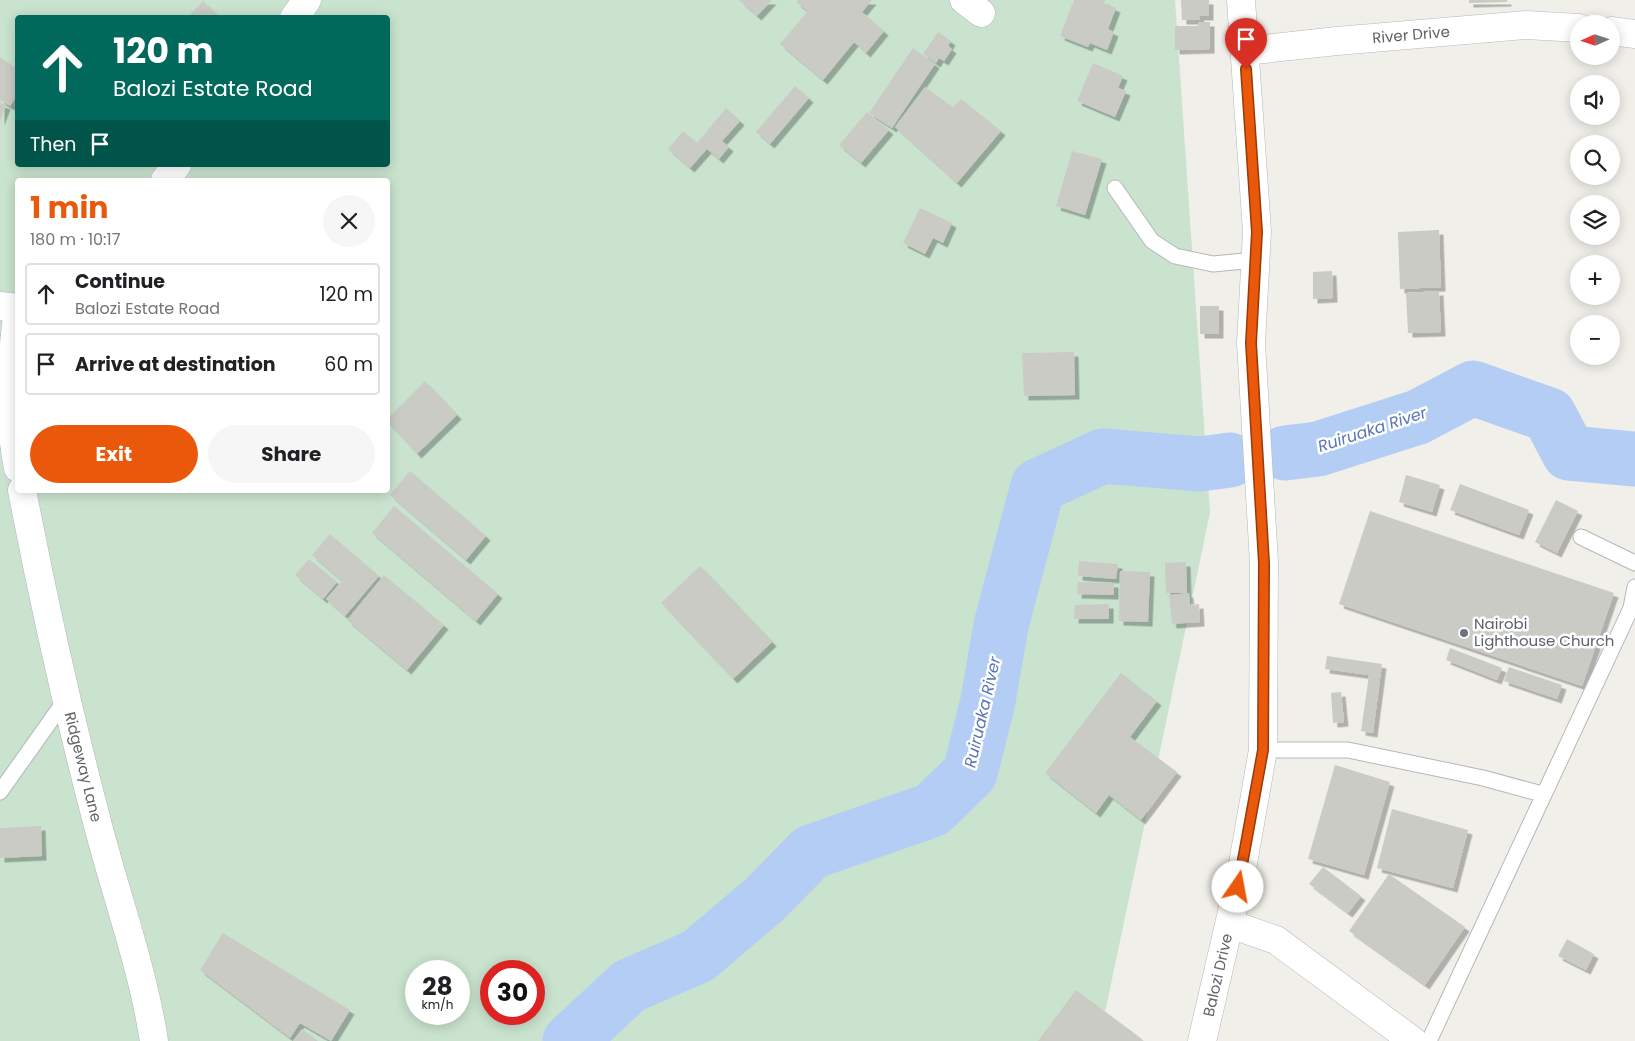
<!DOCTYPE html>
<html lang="en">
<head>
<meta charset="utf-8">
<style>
	:root { --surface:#fff; --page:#f6f6f6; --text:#202124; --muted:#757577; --line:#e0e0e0; --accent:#ea580c }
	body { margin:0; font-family:Poppins,sans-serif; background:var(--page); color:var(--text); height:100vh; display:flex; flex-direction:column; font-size:19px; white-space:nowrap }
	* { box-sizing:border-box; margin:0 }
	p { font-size:16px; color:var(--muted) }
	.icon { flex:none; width:28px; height:28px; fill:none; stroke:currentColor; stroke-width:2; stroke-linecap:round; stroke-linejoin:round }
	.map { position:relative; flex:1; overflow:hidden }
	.sheet { position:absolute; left:15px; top:178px; width:375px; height:315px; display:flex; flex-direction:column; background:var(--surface); border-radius:5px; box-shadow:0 2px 12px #0003 }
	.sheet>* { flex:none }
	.top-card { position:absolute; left:15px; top:15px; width:375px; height:152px; border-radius:5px; box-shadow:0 2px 12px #0003; background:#00695c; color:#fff; overflow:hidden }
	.needle { width:32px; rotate:267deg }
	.controls { position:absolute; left:1570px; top:15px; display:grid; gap:10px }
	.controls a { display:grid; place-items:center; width:50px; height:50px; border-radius:50%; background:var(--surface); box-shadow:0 2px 12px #0003; font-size:25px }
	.speed { position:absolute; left:405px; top:960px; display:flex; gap:10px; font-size:25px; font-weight:700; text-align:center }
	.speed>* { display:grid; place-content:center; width:65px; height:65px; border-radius:50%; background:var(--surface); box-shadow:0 2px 12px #0003; line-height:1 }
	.speed small { font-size:12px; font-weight:400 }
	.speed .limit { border:8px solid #d22; background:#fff; color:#111 }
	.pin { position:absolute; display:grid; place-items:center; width:42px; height:42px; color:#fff; margin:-51px -21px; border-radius:50% 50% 50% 0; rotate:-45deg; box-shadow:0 0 5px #0007 }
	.pin .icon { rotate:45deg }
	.me { position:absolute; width:55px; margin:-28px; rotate:12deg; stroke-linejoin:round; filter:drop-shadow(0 0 4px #0008) }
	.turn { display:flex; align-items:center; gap:18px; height:105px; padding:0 15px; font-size:22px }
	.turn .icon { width:65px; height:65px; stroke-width:2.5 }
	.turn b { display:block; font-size:35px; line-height:42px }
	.then { display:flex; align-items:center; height:48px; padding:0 15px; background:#0003; gap:10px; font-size:19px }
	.round { display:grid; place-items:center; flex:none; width:52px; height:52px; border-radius:26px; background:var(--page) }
	.headline { display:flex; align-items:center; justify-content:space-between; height:85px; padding:0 15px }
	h1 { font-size:30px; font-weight:700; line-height:38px; color:var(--accent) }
	.cta { display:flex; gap:10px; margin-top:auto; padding:10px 15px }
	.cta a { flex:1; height:58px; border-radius:30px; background:var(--accent); color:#fff; font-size:20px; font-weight:700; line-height:58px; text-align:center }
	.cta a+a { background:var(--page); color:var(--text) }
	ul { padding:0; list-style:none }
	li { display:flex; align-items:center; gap:15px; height:62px; margin:0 10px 8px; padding:0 5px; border:2px solid var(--line); border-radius:5px }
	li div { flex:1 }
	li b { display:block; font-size:19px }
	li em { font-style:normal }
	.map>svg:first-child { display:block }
</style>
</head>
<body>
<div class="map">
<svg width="1635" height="1041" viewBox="0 0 1635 1041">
	<defs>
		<filter id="shadow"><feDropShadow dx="4.5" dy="4.5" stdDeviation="0" flood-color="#0004"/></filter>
	</defs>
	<rect width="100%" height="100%" fill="#f0efe9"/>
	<path fill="#c9e3ce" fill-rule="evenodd" d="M0,0h1175l35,513 -111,528h-1099zM18,18h370v147h-370zM18,180h370v310h-370zM416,971h43v43h-43zM491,971h43v43h-43z"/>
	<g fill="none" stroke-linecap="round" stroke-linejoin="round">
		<g stroke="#b4cdf4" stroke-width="55">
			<path d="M1285,453l33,-4 100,-32 55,-29 76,27 20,38 66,6"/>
			<path d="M570,1041l59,-55 69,-30 67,-57 46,-47 121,-42 38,-37 18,-72 13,-76 37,-139 65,-30 97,8 30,-4"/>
		</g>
	</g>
	<g fill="#cbcbc5" filter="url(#shadow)">
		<path d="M739,0h33l-15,16z"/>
		<path d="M798,0h74l-10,12 22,19 -18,22 -12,-11 -31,38 -43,-36 28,-33 -12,-9z"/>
		<path d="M1074,0h31l-1,3 12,5 -8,21 6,3 -7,18 -17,-7 -2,4 -28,-11z"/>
		<path d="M1181,0h28v16h-9l-1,4h-17z"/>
		<path d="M1469,0h38v2l-38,1z"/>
		<path d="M203,1l17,17h-33z"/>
		<path d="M1198,22h12v27l-35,1v-24h23z"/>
		<path d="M938,32l13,9 -3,5 4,3 -8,12 -5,-3 -3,5 -13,-9z"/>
		<path d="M913,48l22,16 -43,64 -23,-15z"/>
		<path d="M0,57l18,12v25l-8,12 -10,-6z"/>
		<path d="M1093,63l30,13 -5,12 8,3 -11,26 -38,-16z"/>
		<path d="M795,86l14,12 -39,46 -14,-12z"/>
		<path d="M925,87l28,20 8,-8 40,32 -44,52 -62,-56z"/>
		<path d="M0,103l6,2 -6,16z"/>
		<path d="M726,108l14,13 -18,20 7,6 -10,12 -12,-10 -17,19 -22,-19 15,-18 14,12z"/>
		<path d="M867,112l22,18 -28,33 -22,-18z"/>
		<path d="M1072,151l30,8 -17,56 -29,-9z"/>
		<path d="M920,208l32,15 -9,20 -10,-5 -8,16 -22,-11z"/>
		<path d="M1439,230l2,57 -41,2 -2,-57z"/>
		<path d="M1332,271l1,27 -20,1v-27z"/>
		<path d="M1439,291l2,41 -33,1 -2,-40z"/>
		<rect x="1200" y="306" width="19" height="28"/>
		<path d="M1074,352l1,43 -51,1 -2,-43z"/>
		<path d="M425,381l32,34 -40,39 -29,-31v-5z"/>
		<path d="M410,471l76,65 -20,24 -76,-65z"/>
		<path d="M1406,475l34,10 -8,27 -33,-10z"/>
		<path d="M1460,484l69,26 -10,25 -69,-25z"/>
		<path d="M1556,500l22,11 -21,42 -22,-11z"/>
		<path d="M394,506l104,88 -22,27 -104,-88z"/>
		<path d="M1370,511l244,82 -32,93 -243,-82z"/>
		<path d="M330,534l49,42 -34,40 -19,-17 16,-18 -30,-26z"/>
		<path d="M309,559l28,23 -14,17 -28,-24z"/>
		<path d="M1079,561l39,3 -2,15 -38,-3z"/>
		<path d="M1186,562l1,31h-21l-1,-30z"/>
		<path d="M700,566l72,76 -39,37 -72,-76z"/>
		<path d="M1120,571l30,1 -2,50 -29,-1z"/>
		<path d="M384,575l60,50 -37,45 -60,-50z"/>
		<path d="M1078,582l36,1v12l-37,-1z"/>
		<path d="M1189,593l1,12 9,-1 1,18 -28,2 -3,-29z"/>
		<path d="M1109,604v15h-35l1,-14z"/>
		<path d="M1450,648l52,20 -5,12 -51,-20z"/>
		<path d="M1327,656l55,8 -9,69 -12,-2 8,-56 -44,-6z"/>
		<path d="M1509,667l53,18 -5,14 -53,-18z"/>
		<path d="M1121,673l36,28 -27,36 47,35 -36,48 -32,-25 -13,18 -51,-40z"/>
		<path d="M1341,692l3,30 -11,1 -2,-30z"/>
		<path d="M1335,765l55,17 -26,93 -56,-16z"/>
		<path d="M1392,809l76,21 -15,58 -76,-20z"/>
		<path d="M41,826l1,30 -42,2v-30z"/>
		<path d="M1323,867l38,29 -13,17 -39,-29z"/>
		<path d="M1389,874l76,53 -40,58 -76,-54z"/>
		<path d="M223,933l127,77 -19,31 -31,-18 -10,15 -90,-68z"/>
		<path d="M1567,939l27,15 -8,16 -28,-14z"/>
		<path d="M1076,990l66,49 -1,2h-103z"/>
		<path d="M302,1029l16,12h-25z"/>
	</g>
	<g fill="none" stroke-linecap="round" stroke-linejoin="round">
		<defs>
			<g id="lane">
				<path d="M1115,188l37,53 23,15 38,8 42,-4"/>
				<path d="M1581,537l54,26"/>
				<path d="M1263,750h85l135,28 59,16"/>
				<path d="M0,792l66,-93"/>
				<path d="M1429,1041l202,-433 4,-21"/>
			</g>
			<g id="street">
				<path d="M964,0l17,13"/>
				<path d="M1611,31l24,3"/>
				<path d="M1245,51l92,-10 189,-16 53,3"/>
				<path d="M18,308c-7,56 -11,104 0,160"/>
				<path d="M22,490c21,109 45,217 73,324 19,76 47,150 59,227"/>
				<path d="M1230,924l46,16 137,101"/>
				<path d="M1202,1041l40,-172 21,-119 1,-187 -13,-220 6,-111 -16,-232"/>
			</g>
			<g id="secondary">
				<path d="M294,18l13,-18"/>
				<path d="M165,180l12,-15"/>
				<path d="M0,306l18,2"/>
			</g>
		</defs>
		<use href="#lane" stroke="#b5b7bb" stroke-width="17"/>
		<use href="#street" stroke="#b5b7bb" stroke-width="29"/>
		<use href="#secondary" stroke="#b7b9be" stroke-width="29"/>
		<use href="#lane" stroke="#fff" stroke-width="15"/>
		<use href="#street" stroke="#fff" stroke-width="28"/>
		<use href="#secondary" stroke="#fff" stroke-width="28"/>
	</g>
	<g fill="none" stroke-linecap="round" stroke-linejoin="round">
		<defs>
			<path id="route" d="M1238,887l25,-137 1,-187 -13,-220 6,-111 -11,-163"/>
		</defs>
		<use href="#route" stroke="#983908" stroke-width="12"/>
		<use href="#route" stroke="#ea580c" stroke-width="9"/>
	</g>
	<circle fill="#6b7280" stroke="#fff" stroke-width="2" cx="1464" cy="633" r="5"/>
	<g text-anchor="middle" stroke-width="5" stroke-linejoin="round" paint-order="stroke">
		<g font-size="15" fill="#606267" stroke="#fff">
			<text transform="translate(1411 35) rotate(-5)" y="5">River Drive</text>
			<text transform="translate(83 767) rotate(76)" y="5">Ridgeway Lane</text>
			<text transform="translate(1218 975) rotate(-77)" y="5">Balozi Drive</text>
		</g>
		<g font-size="15" fill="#5b616d" stroke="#fff" text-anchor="start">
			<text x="1474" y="629">Nairobi<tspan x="1474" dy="17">Lighthouse Church</tspan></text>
		</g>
		<g font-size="16" font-style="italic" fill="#5975b6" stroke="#fff">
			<text transform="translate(1372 429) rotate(-18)" y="6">Ruiruaka River</text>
			<text transform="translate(982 712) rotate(-77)" y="6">Ruiruaka River</text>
		</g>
	</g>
</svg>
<div class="controls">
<a><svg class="needle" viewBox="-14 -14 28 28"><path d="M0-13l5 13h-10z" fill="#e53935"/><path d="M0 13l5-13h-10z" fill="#757577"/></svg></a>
<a><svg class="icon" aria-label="sound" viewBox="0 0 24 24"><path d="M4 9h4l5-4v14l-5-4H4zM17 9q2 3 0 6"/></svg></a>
<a><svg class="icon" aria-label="search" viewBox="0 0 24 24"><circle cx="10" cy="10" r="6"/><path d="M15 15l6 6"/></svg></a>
<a><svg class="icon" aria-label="layers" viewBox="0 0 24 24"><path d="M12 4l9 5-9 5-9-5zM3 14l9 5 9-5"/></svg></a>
<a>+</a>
<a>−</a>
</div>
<div class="speed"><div>28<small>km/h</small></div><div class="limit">30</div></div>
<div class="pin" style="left:1246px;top:69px;background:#d93025"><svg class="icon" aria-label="arrive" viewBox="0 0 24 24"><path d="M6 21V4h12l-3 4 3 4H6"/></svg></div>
<svg class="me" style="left:1238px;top:887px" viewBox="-20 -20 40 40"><circle r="19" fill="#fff"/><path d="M0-13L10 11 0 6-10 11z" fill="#ea580c"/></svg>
<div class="top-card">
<div class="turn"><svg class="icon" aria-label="ahead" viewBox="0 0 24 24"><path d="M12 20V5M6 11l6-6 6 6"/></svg><div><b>120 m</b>Balozi Estate Road</div></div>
<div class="then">Then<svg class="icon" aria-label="arrive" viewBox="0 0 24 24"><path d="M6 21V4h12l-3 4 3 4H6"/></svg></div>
</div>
<section class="sheet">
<div class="headline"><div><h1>1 min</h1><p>180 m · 10:17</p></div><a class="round"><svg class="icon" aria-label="close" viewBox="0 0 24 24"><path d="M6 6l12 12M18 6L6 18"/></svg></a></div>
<ul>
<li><svg class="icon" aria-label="ahead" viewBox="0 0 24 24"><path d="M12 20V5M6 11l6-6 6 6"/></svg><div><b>Continue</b><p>Balozi Estate Road</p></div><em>120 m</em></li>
<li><svg class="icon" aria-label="arrive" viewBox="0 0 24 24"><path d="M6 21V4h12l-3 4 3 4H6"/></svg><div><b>Arrive at destination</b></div><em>60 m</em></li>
</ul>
<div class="cta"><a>Exit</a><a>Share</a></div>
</section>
</div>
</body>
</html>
